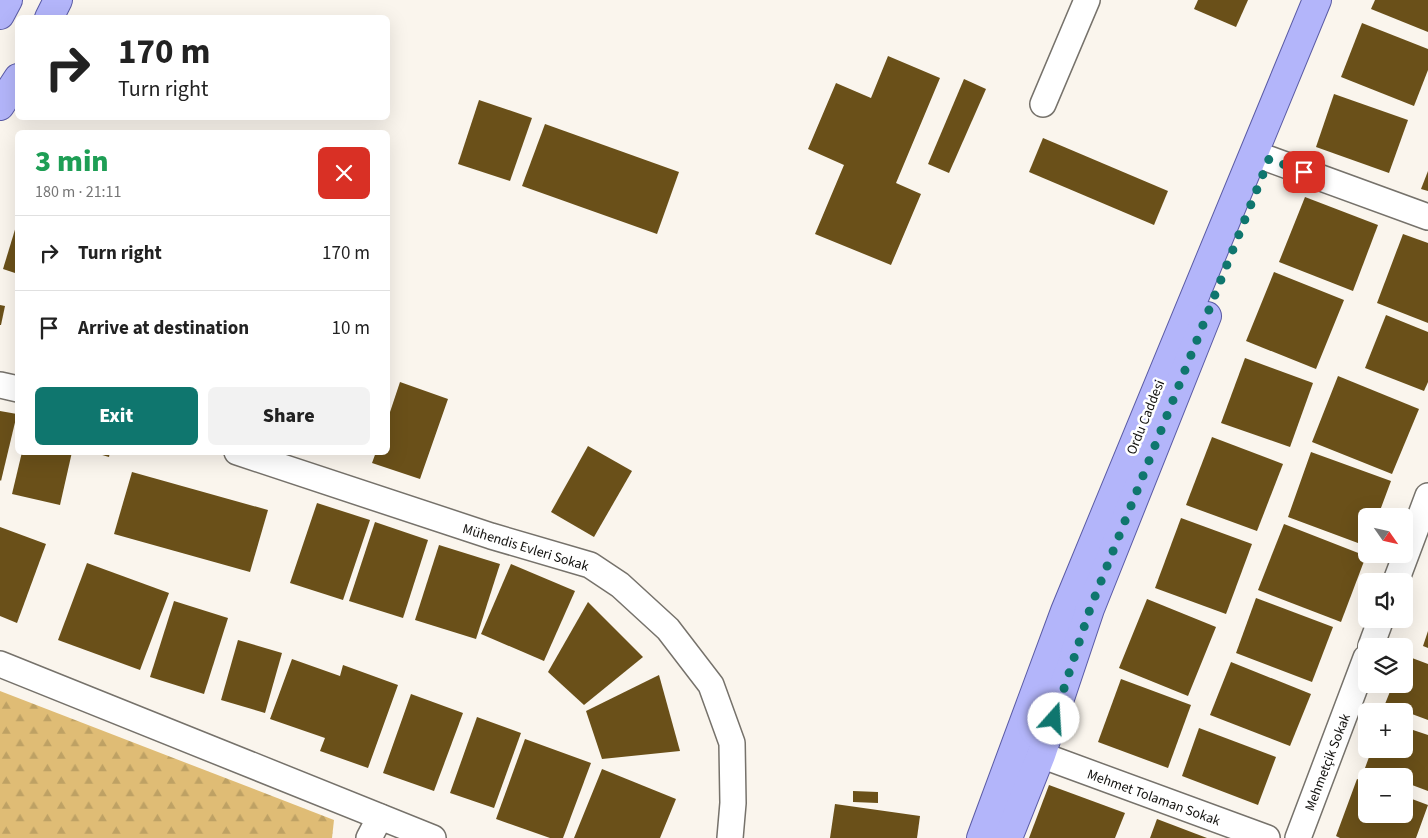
<!DOCTYPE html>
<html lang="en">
<head>
<meta charset="utf-8">
<style>
	:root { --surface:#fff; --page:#f2f2f2; --text:#222; --muted:#767676; --line:#e0e0e0; --accent:#0f766e }
	body { margin:0; font-family:"Source Sans 3",sans-serif; background:var(--page); color:var(--text); height:100vh; display:flex; flex-direction:column; font-size:19px; white-space:nowrap }
	* { box-sizing:border-box; margin:0 }
	p { font-size:16px; color:var(--muted) }
	.icon { flex:none; width:28px; height:28px; fill:none; stroke:currentColor; stroke-width:2; stroke-linecap:round; stroke-linejoin:round }
	.map { position:relative; flex:1; overflow:hidden }
	.panel { position:absolute; left:15px; top:130px; width:375px; height:325px; display:flex; flex-direction:column; background:var(--surface); border-radius:8px; box-shadow:0 5px 20px #0002 }
	.panel>* { flex:none }
	.top-card { position:absolute; left:15px; top:15px; width:375px; height:105px; border-radius:8px; box-shadow:0 5px 20px #0002; background:#fff; color:var(--text); overflow:hidden }
	.needle { width:32px; rotate:124deg }
	.controls { position:absolute; left:1358px; top:508px; display:grid; gap:10px }
	.controls a { display:grid; place-items:center; width:55px; height:55px; border-radius:8px; background:var(--surface); box-shadow:0 5px 20px #0002; font-size:25px }
	.pin { position:absolute; display:grid; place-items:center; width:42px; height:42px; color:#fff; margin:-21px; border-radius:10px; box-shadow:0 2px 8px #0006 }
	.me { position:absolute; width:55px; margin:-28px; rotate:19deg; stroke-linejoin:round; filter:drop-shadow(0 0 4px #0008) }
	.turn { display:flex; align-items:center; gap:18px; height:105px; padding:0 20px; font-size:22px }
	.turn .icon { width:65px; height:65px; stroke-width:2.5 }
	.turn b { display:block; font-size:35px; line-height:42px }
	.round { display:grid; place-items:center; flex:none; width:52px; height:52px; border-radius:8px; background:var(--page) }
	.headline { display:flex; align-items:center; justify-content:space-between; height:85px; padding:0 20px }
	h1 { font-size:30px; font-weight:800; line-height:38px; color:#1e9e55 }
	.primary-button { display:flex; gap:10px; margin-top:auto; padding:10px 20px }
	.primary-button a { flex:1; height:58px; border-radius:8px; background:var(--accent); color:#fff; font-size:20px; font-weight:800; line-height:58px; text-align:center }
	.primary-button a+a { background:var(--page); color:var(--text) }
	ul { padding:0; list-style:none }
	li { display:flex; align-items:center; gap:15px; height:75px; padding:0 20px; border-top:1px solid var(--line) }
	li div { flex:1 }
	li b { display:block; font-size:19px }
	li em { font-style:normal }
	.map>svg:first-child { display:block }
</style>
</head>
<body>
<div class="map">
<svg width="1428" height="838" viewBox="0 0 1428 838">
	<defs>
		<pattern id="forest-firs" width="22" height="20" patternUnits="userSpaceOnUse" patternTransform="scale(1.25)"><rect width="22" height="20" fill="#dfbc75"/><path d="M5 1l3.5 6h-7zM16 11l3.5 6h-7z" fill="#bea164"/></pattern>
	</defs>
	<rect width="100%" height="100%" fill="#faf5ed"/>
	<path fill="url(#forest-firs)" d="M0,691l334,129 -2,18h-332z"/>
	<g fill="#6a5019">
		<path d="M1198,0h50l-12,27 -42,-18z"/>
		<path d="M1375,0h53v32l-57,-23z"/>
		<path d="M1362,23l66,26v21l-14,36 -73,-29z"/>
		<path d="M888,56l52,22 -44,105 25,11 -30,71 -76,-31 29,-69 -36,-16 28,-66 35,15z"/>
		<path d="M964,79l22,10 -37,84 -21,-9z"/>
		<path d="M1334,94l74,26 -19,53 -73,-26z"/>
		<path d="M479,100l53,18 -22,63 -52,-17z"/>
		<path d="M545,124l134,48 -22,62 -135,-48z"/>
		<path d="M1043,138l125,53 -14,34 -125,-53z"/>
		<path d="M1428,171v20l-7,-2z"/>
		<path d="M1305,197l73,28 -25,66 -74,-29z"/>
		<path d="M17,223h1v51l-15,-5z"/>
		<path d="M1403,234l25,9v80l-51,-20z"/>
		<path d="M1274,272l70,28 -28,69 -70,-28z"/>
		<path d="M0,305l5,1 -4,19h-1z"/>
		<path d="M1386,315l42,17v50l-4,9 -59,-23z"/>
		<path d="M1245,358l68,25 -23,64 -69,-24z"/>
		<path d="M1338,376l81,33 -27,65 -80,-32z"/>
		<path d="M400,382l48,17 -28,80 -48,-16 4,-11h12v-34z"/>
		<path d="M0,411l17,3 -16,67 -1,-1z"/>
		<path d="M1212,437l71,27 -26,67 -71,-26z"/>
		<path d="M588,446l44,25 -38,66 -43,-25z"/>
		<path d="M22,452h50l-12,53 -48,-11z"/>
		<path d="M92,452h18l-1,5z"/>
		<path d="M1311,452l80,29 -13,35h-12v30l-78,-29z"/>
		<path d="M132,472l136,38 -18,62 -136,-38z"/>
		<path d="M317,503l53,17 -27,80 -53,-17z"/>
		<path d="M1181,518l71,26 -26,70 -71,-26z"/>
		<path d="M375,522l53,18 -25,78 -54,-17z"/>
		<path d="M1284,524l82,32 -25,66 -83,-32z"/>
		<path d="M0,527l46,17 -29,79 -17,-7z"/>
		<path d="M439,545l61,19 -24,75 -61,-19z"/>
		<path d="M87,563l82,30 -29,77 -82,-30z"/>
		<path d="M511,564l64,27 -31,70 -63,-27z"/>
		<path d="M1256,598l77,29 -21,55 -76,-29z"/>
		<path d="M1147,599l69,28 -28,69 -69,-28z"/>
		<path d="M174,601l54,17 -24,76 -54,-17z"/>
		<path d="M588,602l55,55 -59,48 -36,-33z"/>
		<path d="M1428,631v17l-5,-2z"/>
		<path d="M238,640l44,13 -17,60 -44,-13z"/>
		<path d="M1404,655l24,9v56l-43,-16 8,-20h11z"/>
		<path d="M292,659l48,17 3,-11 55,20 -30,83 -48,-17 5,-13 -55,-19z"/>
		<path d="M1231,662l80,32 -21,52 -80,-31z"/>
		<path d="M659,675l21,76 -78,8 -16,-48z"/>
		<path d="M1121,679l70,26 -23,63 -70,-26z"/>
		<path d="M411,694l52,19 -29,78 -51,-18z"/>
		<path d="M477,717l44,16 -27,75 -44,-15z"/>
		<path d="M1404,727l24,8v56l-24,-9v-6h-16l-23,-8 7,-19h32z"/>
		<path d="M1199,728l77,29 -18,48 -76,-29z"/>
		<path d="M525,739l66,24 -28,75h-13l-54,-19z"/>
		<path d="M602,769l74,30 -16,39h-86z"/>
		<path d="M1357,779l9,3v32h38v-18l24,9 -12,33h-76l-4,-2z"/>
		<path d="M1049,785l76,28 -10,25h-86z"/>
		<path d="M853,791l25,1v11l-25,-1z"/>
		<path d="M835,804l85,12 -3,22h-87z"/>
		<path d="M1157,819l50,19h-57z"/>
	</g>
	<g fill="none" stroke-linecap="round" stroke-linejoin="round">
		<defs>
			<g id="minor">
				<path d="M1043,104l44,-104"/>
				<path d="M1269,159l159,58"/>
				<path d="M0,385l18,4"/>
				<path d="M237,452l254,84 99,29 30,20 48,44 43,56 21,58 1,60 -3,35"/>
				<path d="M1396,581l32,-85"/>
				<path d="M1371,646l10,-27"/>
				<path d="M0,664l433,174"/>
				<path d="M1041,755l226,83"/>
				<path d="M369,838l11,-21"/>
				<path d="M1298,838l68,-180"/>
			</g>
			<g id="major">
				<path d="M0,15l8,-15"/>
				<path d="M49,18l9,-18"/>
				<path d="M0,106l18,-28"/>
				<path d="M981,838l84,-227 252,-611"/>
				<path d="M1008,838l33,-83 49,-146 117,-293"/>
			</g>
		</defs>
		<use href="#minor" stroke="#76726b" stroke-width="28"/>
		<use href="#major" stroke="#5a5ba5" stroke-width="30"/>
		<use href="#minor" stroke="#fff" stroke-width="25"/>
		<use href="#major" stroke="#b3b5fa" stroke-width="28"/>
	</g>
	<g fill="none" stroke-linecap="round" stroke-linejoin="round">
		<path stroke="#0f766e" stroke-width="9" stroke-dasharray="0 16.2" d="M1054,719l36,-110 179,-450 35,13"/>
	</g>
	<g text-anchor="middle" stroke-width="5" stroke-linejoin="round" paint-order="stroke">
		<g font-size="14" fill="#12110e" stroke="#fff">
			<text transform="translate(1145 417) rotate(-68)" y="5">Ordu Caddesi</text>
			<text transform="translate(526 547) rotate(17)" y="5">Mühendis Evleri Sokak</text>
			<text transform="translate(1327 762) rotate(-69)" y="5">Mehmetçik Sokak</text>
			<text transform="translate(1154 797) rotate(20)" y="5">Mehmet Tolaman Sokak</text>
		</g>
	</g>
</svg>
<div class="controls">
<a><svg class="needle" viewBox="-14 -14 28 28"><path d="M0-13l5 13h-10z" fill="#e53935"/><path d="M0 13l5-13h-10z" fill="#767676"/></svg></a>
<a><svg class="icon" aria-label="sound" viewBox="0 0 24 24"><path d="M4 9h4l5-4v14l-5-4H4zM17 9q2 3 0 6"/></svg></a>
<a><svg class="icon" aria-label="layers" viewBox="0 0 24 24"><path d="M12 4l9 5-9 5-9-5zM3 14l9 5 9-5"/></svg></a>
<a>+</a>
<a>−</a>
</div>
<div class="pin" style="left:1304px;top:172px;background:#d93025"><svg class="icon" aria-label="arrive" viewBox="0 0 24 24"><path d="M6 21V4h12l-3 4 3 4H6"/></svg></div>
<svg class="me" style="left:1054px;top:719px" viewBox="-20 -20 40 40"><circle r="19" fill="#fff"/><path d="M0-13L10 11 0 6-10 11z" fill="#0f766e"/></svg>
<div class="top-card">
<div class="turn"><svg class="icon" aria-label="right" viewBox="0 0 24 24"><path d="M7 20v-9h11M14 6l5 5-5 5"/></svg><div><b>170 m</b>Turn right</div></div>
</div>
<section class="panel">
<div class="headline"><div><h1>3 min</h1><p>180 m · 21:11</p></div><a class="round" style="background:#d93025;color:#fff"><svg class="icon" aria-label="close" viewBox="0 0 24 24"><path d="M6 6l12 12M18 6L6 18"/></svg></a></div>
<ul>
<li><svg class="icon" aria-label="right" viewBox="0 0 24 24"><path d="M7 20v-9h11M14 6l5 5-5 5"/></svg><div><b>Turn right</b></div><em>170 m</em></li>
<li><svg class="icon" aria-label="arrive" viewBox="0 0 24 24"><path d="M6 21V4h12l-3 4 3 4H6"/></svg><div><b>Arrive at destination</b></div><em>10 m</em></li>
</ul>
<div class="primary-button"><a>Exit</a><a>Share</a></div>
</section>
</div>
</body>
</html>
